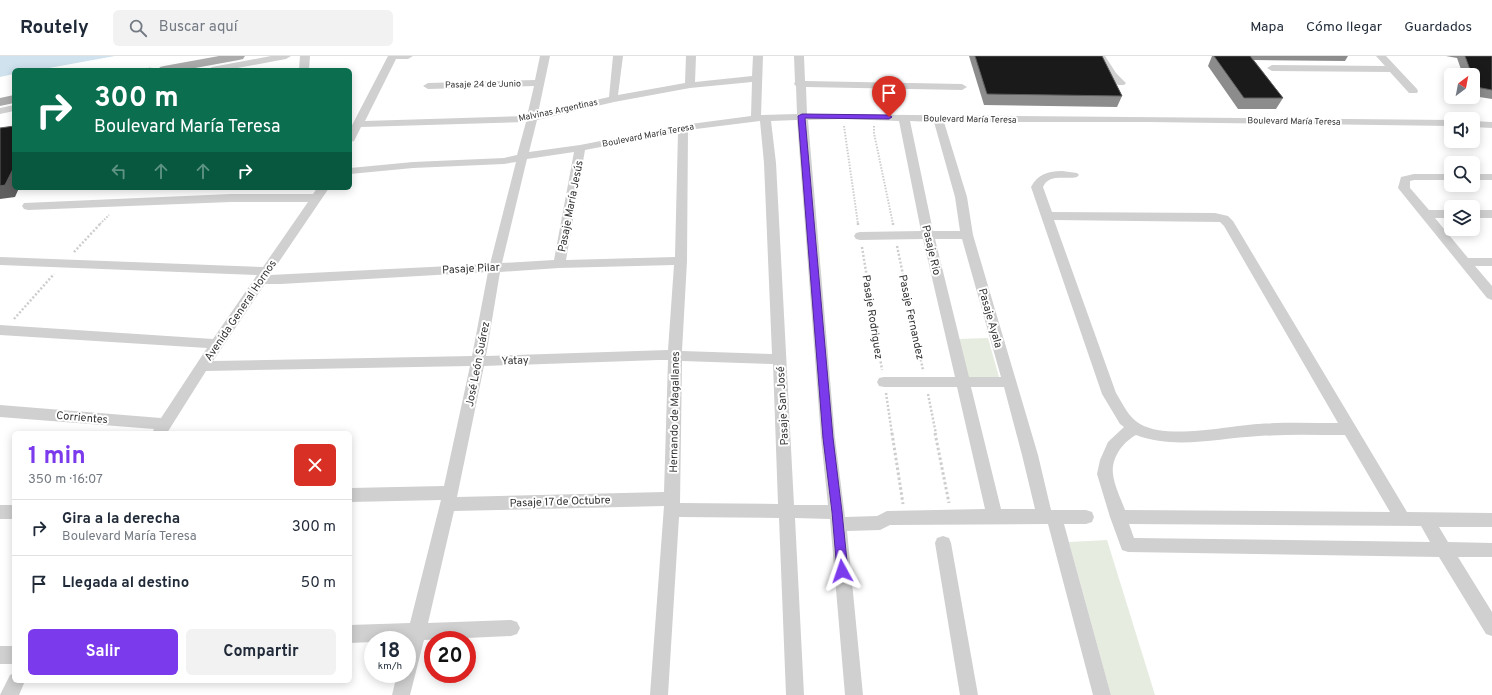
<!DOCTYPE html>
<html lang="es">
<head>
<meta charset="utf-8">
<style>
	:root { --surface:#fff; --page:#f2f2f3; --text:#1f2937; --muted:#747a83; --line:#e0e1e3; --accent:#7c3aed }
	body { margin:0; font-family:Overpass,sans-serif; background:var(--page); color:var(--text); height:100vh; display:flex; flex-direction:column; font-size:15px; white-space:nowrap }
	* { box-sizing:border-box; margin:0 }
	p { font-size:13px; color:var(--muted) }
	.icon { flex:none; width:22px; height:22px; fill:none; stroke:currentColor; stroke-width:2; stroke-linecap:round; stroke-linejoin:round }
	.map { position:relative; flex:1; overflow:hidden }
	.panel { position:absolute; left:12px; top:375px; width:340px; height:252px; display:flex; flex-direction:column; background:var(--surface); border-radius:6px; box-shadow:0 2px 10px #0003 }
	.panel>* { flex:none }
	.hud { position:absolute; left:12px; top:12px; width:340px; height:122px; border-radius:6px; box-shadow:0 2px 10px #0003; background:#0b6e4f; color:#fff; overflow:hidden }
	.needle { width:26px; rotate:32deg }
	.buttons { position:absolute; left:1444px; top:12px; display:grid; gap:8px }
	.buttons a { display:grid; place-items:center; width:36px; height:36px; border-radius:6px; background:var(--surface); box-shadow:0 2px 10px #0003; font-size:20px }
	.speed { position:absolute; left:364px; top:575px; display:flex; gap:8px; font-size:20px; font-weight:700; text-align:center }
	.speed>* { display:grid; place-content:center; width:52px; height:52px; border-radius:50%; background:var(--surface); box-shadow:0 2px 10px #0003; line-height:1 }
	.speed small { font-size:10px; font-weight:400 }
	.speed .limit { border:6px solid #d22; background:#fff; color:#111 }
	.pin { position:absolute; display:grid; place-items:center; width:34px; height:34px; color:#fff; margin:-41px -17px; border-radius:50% 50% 50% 0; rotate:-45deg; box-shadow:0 0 4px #0007 }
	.pin .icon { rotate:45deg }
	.me { position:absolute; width:44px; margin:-22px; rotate:355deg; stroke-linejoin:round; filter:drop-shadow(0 0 3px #0008) }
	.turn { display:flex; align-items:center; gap:14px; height:84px; padding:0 16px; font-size:18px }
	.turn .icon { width:52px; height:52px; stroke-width:2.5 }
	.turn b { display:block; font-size:28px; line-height:34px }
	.lanes { display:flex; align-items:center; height:38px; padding:0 16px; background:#0003; justify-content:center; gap:20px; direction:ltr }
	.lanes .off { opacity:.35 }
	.round { display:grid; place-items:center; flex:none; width:42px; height:42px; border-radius:6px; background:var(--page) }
	.headline { display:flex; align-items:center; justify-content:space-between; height:68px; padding:0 16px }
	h1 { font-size:24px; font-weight:700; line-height:30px; color:var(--accent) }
	.button { display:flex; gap:8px; margin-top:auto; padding:8px 16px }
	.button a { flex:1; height:46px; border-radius:6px; background:var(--accent); color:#fff; font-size:16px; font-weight:700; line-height:46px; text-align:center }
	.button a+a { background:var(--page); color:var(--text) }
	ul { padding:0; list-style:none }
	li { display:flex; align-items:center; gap:12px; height:56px; padding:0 16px; border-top:1px solid var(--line) }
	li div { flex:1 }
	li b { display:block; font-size:15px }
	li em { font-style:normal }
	header { display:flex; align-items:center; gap:24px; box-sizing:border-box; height:56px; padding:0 20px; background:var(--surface); border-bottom:1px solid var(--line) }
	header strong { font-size:19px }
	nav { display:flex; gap:22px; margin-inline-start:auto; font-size:14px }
	.search { width:280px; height:36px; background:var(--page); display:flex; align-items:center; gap:10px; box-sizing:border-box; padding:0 14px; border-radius:6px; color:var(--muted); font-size:15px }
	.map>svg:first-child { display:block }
</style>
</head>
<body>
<header>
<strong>Routely</strong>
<div class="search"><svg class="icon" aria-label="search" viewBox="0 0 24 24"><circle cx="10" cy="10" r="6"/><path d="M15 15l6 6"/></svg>Buscar aquí</div>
<nav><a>Mapa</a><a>Cómo llegar</a><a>Guardados</a></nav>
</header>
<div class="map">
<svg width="1492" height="639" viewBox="0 0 1492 639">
	<rect width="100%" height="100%" fill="#fff"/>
	<g fill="#e6ecdf">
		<path d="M988,282l11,39h-33l-9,-38z"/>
		<path d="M1107,484l48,155h-44l-42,-153z"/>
	</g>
	<path fill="#cfe2ee" d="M0,0h115l-77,14h-24v4l-14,3z"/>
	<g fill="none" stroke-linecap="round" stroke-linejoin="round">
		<g stroke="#cdcdcd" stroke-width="2" stroke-dasharray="1.5 1.5" stroke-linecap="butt">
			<path d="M140,14l12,-2"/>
			<path d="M844,70l14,98"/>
			<path d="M874,70v7l19,91"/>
			<path d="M100,168l9,-9"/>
		</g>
		<g stroke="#cdcdcd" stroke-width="2.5" stroke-dasharray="2 2" stroke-linecap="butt">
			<path d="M858,167v3"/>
			<path d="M893,167v2"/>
			<path d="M897,190l26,124"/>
			<path d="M862,191l20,123"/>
			<path d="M74,196l27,-29"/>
			<path d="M14,263l40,-45"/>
			<path d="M886,337l6,41"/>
			<path d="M928,338l8,40"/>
		</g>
		<g stroke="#cdcdcd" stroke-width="3" stroke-dasharray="2.5 2.5" stroke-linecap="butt">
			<path d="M892,377l11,71"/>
			<path d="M935,377l14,70"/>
		</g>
		<g fill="#d0d0d0" fill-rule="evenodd">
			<path d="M271,0h20l-5,3 -59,11h-20l5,-3z"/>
			<path d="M300,0h10l-1,14h-10z"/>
			<path d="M388,0h25l-5,3h-12l-31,62 162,-5 7,-30 -106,3 -5,-3 5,-3 107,-3 5,-24h10l-12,57 71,-16 4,-41h10l-5,39 67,-12 1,-27h10l-1,26 57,-6 1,-20h10l-2,59 36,-1 -1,-28 -2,-2 1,-2 -1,-26h10l1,25 157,3 5,3 -5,3 -156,-3 1,27 644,6v6l-302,-4h-205l23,75 6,38 65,220 13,55h35l6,2 2,5 -2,5 -6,2h-22l47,171h-18l-45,-171 -158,1 -10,5 -33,1 16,164h-18l-15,-176 -35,-1 9,177h-18l-7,-177 -100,-1 -11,178h-18l14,-189 -210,5 -26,112 83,-3 6,2 3,6 -3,6 -6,2 -87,4 -14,55h-18l5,-21h10v-34h-34v2l-23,1v-18l60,-2 31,-123 -91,2v-14l94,-2 26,-120 -264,5 -39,62h-15l2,-4 -154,-12v-12l161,13 46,-70 -207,-13v-10l213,14 44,-64 -257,-10v-8l263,10 45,-65h-77l-203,8 -4,-1 -2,-3 2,-3 207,-9h82l4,-6h12l-59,87 220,-11 26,-102 -12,2 -91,4 -63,6v-6l63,-6 91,-4 13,-3 9,-33 -165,5 -7,14 -4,1v-13zM752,26l-1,34 -68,9 -103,20 -51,7 8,-32 77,-18 76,-14zM842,63l57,2 22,110 -61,1 -4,1 -2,3 2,3 4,1 63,-1 32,138h-71l-5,1 -2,4 2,4 5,1h73l28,122 -98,2 -10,5 -32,1 -10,-79 -27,-318zM797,64l24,318 7,67h-34l-18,-342 -5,-42zM760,65l4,42 8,191 -90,-3 5,-90 1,-131zM910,65l24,1 21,75 5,34h-27zM678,76l-3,125 -109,3 19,-110zM574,96l-20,108 -52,3 25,-104zM935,183h27l39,138h-32zM674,209l-6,85 -182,6 14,-84 59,-4zM488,216l-16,84 -259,5 52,-77h16zM659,304h9l-4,132 -207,5 27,-131zM682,305l91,3 5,140 -98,-1zM971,331h33l18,68 13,54h-34z"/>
			<path d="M1095,0h10l11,17 10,10 -2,2h-6l-9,-8z"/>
			<path d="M1376,0h10l31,33 1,2 -1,2h-8l-19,-21 -118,-1 -5,-3 5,-3 113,1z"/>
			<path d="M14,49v6l-14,3v-6z"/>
			<path d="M1473,65l19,1v6l-19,-1z"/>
			<path d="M1062,115l15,2 2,2 -2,2c-12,3 -28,-4 -34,10l9,25 163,1 13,3 5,5 174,291 85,1v14h-53l9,15 44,1v14h-34l34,55v24l-6,-2 -47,-77 -311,-5 -6,-2 -12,-33 -13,-43 3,-14 8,-18 16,-15 -4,-3 -18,-30 -71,-207c7,-13 17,-16 31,-16zM1054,164l166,2 4,4 114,197c-27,0 -53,-1 -80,1 -31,2 -90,16 -118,0 -12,-7 -17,-20 -24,-31zM1136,379c40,15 82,3 123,1 29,-2 57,-1 86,-1l45,77 -265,-2c-4,-11 -11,-25 -12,-36 -2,-16 10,-32 23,-39zM1129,468l292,2 9,16 -296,-4z"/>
			<path d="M1414,118h37v6h-37l-4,1v7l19,22h22v8h-16l33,40h24v8h-17l17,20v14l-5,-2 -89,-110 3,-11z"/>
			<rect x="1473" y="118" width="19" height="6"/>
			<rect x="1473" y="154" width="19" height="8"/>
			<rect x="0" y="449" width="14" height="14"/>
			<path d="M943,480l6,2 2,5 27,152h-18l-25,-152 2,-5z"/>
			<rect x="0" y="590" width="14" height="18"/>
			<path d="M14,617v8h11l-6,14h-19l10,-20z"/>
		</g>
		<g fill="#ababab" fill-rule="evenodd">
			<path d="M219,0h26l-2,3 -4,1 -55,10h-26l2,-3 4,-1z"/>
			<path d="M14,39v8l-14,3v-8z"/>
		</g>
	</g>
	<g fill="#8c8c8c">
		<path d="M969,0h133l20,40 -5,11 -133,-2z"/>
		<path d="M1212,0h136l-3,5 -91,-1 29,38 -7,11h-38l-30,-43z"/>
		<path d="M1446,0h46v43l-19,-3v-21h-10l-6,-17z"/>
	</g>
	<path fill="#5f5f5f" d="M14,111v21h5l-4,9 -15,2v-13z"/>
	<g fill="#1a1a1a" stroke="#5f5f5f">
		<path d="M975,0h127l20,40 -135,-2z"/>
		<path d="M1214,0h36l33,42h-39z"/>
		<path d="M1465,0h27v34l-16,-3 -3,-8v-4h-1z"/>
		<path d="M14,70v41l-9,18 -5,1v-58z"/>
	</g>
	<path fill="#7c3aed" stroke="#51269a" d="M802,58l87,1 3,2 -3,2 -84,-1 28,320 9,74 6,59 -2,3 -4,2 -4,-2 -1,-3 -5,-59 -9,-74 -25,-322z"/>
	<g text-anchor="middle" stroke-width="4" stroke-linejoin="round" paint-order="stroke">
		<g font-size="9" fill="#333" stroke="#fff">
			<text transform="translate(483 28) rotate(-1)" y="3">Pasaje 24 de Junio</text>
			<text transform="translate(558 54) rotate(-12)" y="3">Malvinas Argentinas</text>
			<text transform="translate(970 63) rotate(1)" y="3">Boulevard María Teresa</text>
			<text transform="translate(1294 65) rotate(1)" y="3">Boulevard María Teresa</text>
			<text transform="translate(648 79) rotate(-11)" y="3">Boulevard María Teresa</text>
		</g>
		<g font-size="11" fill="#333" stroke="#fff">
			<text transform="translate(570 150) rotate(-79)" y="4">Pasaje María Jesús</text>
			<text transform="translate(932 194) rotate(77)" y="4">Pasaje Rio</text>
			<text transform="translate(471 212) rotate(-3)" y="4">Pasaje Pilar</text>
			<text transform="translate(240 254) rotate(-56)" y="4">Avenida General Hornos</text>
			<text transform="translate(873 261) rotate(81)" y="4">Pasaje Rodriguez</text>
			<text transform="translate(912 261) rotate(78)" y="4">Pasaje Fernandez</text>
			<text transform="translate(991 262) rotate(74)" y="4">Pasaje Ayala</text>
			<text transform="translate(515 304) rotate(-2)" y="4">Yatay</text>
			<text transform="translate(477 308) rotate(-79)" y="4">José León Suárez</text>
			<text transform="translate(782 350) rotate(-93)" y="4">Pasaje San José</text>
			<text transform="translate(674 356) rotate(-89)" y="4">Hernando de Magallanes</text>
			<text transform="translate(82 361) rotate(5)" y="4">Corrientes</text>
			<text transform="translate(560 445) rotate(-2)" y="4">Pasaje 17 de Octubre</text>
		</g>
	</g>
</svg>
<div class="buttons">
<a><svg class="needle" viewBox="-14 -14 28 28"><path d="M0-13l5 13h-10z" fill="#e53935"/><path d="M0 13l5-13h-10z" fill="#747a83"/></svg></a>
<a><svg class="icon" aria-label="sound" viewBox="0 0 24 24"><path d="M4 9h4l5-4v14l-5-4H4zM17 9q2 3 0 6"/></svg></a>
<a><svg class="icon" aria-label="search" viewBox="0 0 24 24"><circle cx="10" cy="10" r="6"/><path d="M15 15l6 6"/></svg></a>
<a><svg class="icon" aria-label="layers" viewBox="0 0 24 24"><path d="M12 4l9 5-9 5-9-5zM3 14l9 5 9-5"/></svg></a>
</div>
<div class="speed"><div>18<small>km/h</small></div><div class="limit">20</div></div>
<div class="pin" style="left:889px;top:61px;background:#d93025"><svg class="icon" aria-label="arrive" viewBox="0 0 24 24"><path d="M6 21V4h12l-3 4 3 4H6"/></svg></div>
<svg class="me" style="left:842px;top:515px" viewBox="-20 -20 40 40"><path d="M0-17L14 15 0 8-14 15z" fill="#7c3aed" stroke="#fff" stroke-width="4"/></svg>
<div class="hud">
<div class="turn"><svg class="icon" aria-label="right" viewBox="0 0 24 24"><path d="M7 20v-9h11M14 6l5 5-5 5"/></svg><div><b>300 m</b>Boulevard María Teresa</div></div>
<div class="lanes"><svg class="icon off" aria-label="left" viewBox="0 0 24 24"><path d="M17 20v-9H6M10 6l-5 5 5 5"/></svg><svg class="icon off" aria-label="ahead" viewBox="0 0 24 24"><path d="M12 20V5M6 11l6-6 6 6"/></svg><svg class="icon off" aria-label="ahead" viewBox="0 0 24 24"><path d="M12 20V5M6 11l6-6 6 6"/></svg><svg class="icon" aria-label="right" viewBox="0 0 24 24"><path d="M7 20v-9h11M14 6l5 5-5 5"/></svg></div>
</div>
<section class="panel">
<div class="headline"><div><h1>1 min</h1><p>350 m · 16:07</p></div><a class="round" style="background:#d93025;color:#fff"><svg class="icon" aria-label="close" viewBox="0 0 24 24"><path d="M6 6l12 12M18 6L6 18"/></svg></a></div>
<ul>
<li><svg class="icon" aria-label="right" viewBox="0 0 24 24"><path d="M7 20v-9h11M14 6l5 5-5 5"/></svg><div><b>Gira a la derecha</b><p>Boulevard María Teresa</p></div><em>300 m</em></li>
<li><svg class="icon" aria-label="arrive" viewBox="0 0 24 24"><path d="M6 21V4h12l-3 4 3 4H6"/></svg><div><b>Llegada al destino</b></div><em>50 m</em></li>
</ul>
<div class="button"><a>Salir</a><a>Compartir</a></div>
</section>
</div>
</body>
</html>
